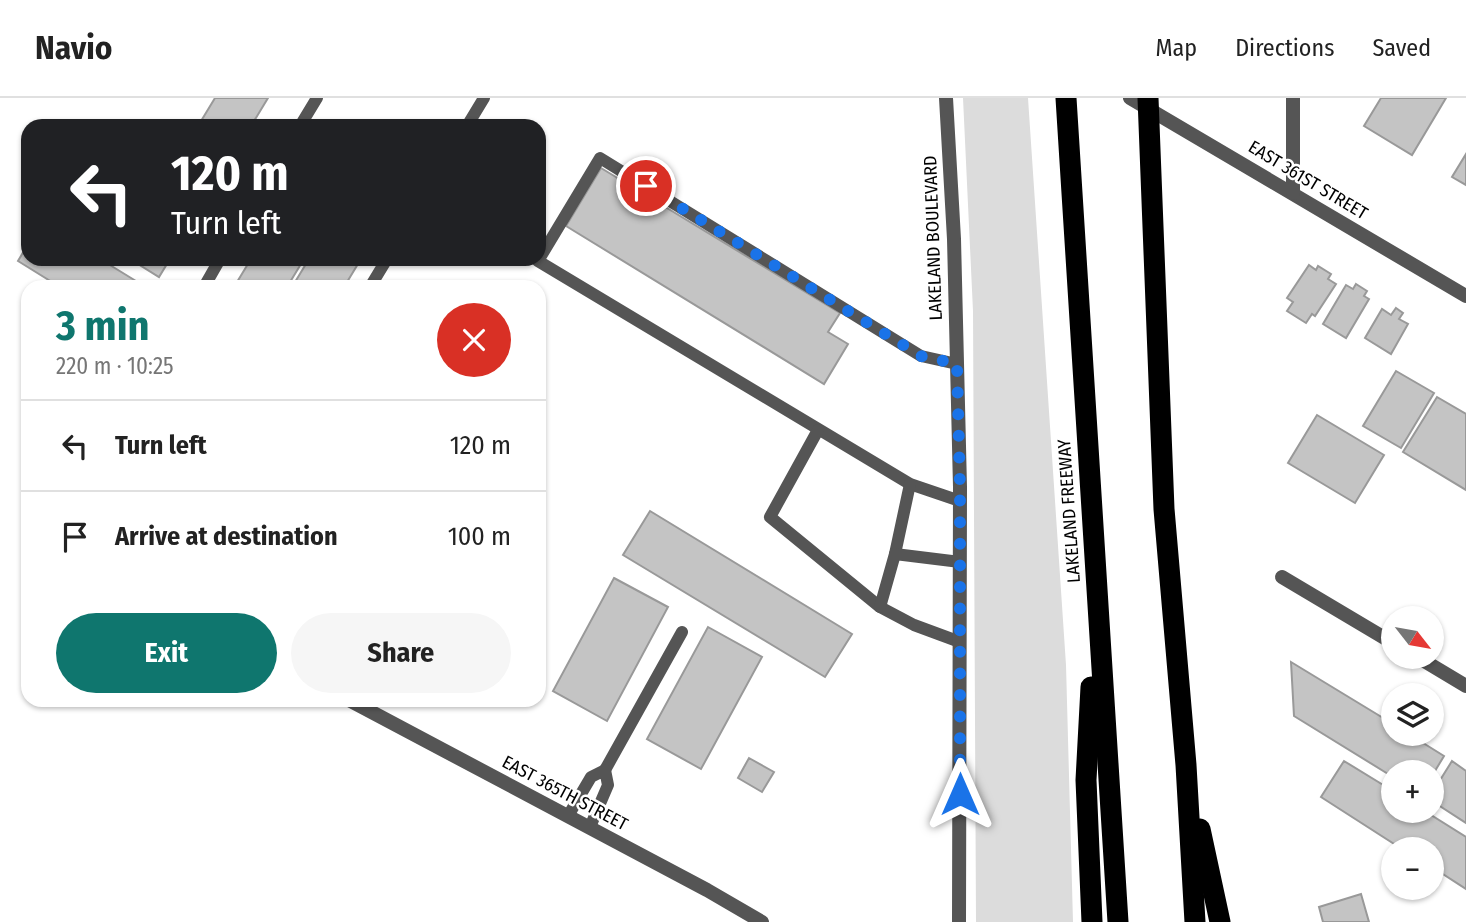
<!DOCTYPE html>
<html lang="en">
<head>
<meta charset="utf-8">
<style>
	:root { --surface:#fff; --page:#f6f6f6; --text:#222; --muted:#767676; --line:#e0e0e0; --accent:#0f766e }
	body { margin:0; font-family:"Fira Sans Condensed",sans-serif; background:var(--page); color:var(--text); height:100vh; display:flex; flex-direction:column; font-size:26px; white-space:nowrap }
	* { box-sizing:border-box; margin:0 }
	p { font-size:23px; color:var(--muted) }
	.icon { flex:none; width:38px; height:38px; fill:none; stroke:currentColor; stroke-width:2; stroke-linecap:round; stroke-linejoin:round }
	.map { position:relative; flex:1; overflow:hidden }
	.panel { position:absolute; left:21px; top:182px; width:525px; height:427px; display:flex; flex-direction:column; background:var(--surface); border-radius:21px; box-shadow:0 2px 5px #0004 }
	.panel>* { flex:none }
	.top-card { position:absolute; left:21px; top:21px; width:525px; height:147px; border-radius:21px; box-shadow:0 2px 5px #0004; background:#202124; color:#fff; overflow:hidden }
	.needle { width:46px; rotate:121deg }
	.fabs { position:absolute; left:1381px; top:508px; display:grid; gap:14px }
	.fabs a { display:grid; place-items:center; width:63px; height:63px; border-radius:50%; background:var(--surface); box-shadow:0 2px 5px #0004; font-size:35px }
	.pin { position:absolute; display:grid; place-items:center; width:60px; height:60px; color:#fff; margin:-30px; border:4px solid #fff; border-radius:50%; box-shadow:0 2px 7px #0007 }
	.me { position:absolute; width:77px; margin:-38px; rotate:0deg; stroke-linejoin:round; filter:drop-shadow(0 0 5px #0008) }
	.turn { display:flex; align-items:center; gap:24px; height:147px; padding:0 35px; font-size:32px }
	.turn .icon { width:91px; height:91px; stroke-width:2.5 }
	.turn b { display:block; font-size:49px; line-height:60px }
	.round { display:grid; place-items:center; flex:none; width:74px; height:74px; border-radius:37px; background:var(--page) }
	.headline { display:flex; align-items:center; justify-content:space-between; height:119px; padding:0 35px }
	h1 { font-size:42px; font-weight:700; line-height:52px; color:var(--accent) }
	.cta { display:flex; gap:14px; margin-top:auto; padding:14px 35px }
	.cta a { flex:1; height:80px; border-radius:42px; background:var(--accent); color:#fff; font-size:28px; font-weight:700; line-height:80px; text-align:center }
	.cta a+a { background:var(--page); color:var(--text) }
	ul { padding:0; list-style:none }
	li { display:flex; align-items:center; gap:21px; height:91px; padding:0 35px; border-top:2px solid var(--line) }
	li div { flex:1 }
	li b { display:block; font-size:26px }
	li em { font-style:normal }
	header { display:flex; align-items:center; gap:42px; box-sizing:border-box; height:98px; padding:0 35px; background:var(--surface); border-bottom:2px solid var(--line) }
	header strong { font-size:33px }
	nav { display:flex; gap:38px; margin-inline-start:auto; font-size:24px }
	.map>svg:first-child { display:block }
</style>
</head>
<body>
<header>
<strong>Navio</strong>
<nav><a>Map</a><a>Directions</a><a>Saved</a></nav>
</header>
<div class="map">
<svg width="1466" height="824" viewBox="0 0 1466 824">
	<rect width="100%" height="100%" fill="#fff"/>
	<path fill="#dcdcdc" d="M963,0h65l38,567 7,257h-97l-3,-611z"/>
	<g fill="#c4c4c4" stroke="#999" stroke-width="2">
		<path d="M215,0h53l-17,28h-53z"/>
		<path d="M1381,0h65l-34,57 -48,-29z"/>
		<path d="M1466,56v31l-14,-8z"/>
		<path d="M601,70l239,145 -12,19 20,12 -24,40 -258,-158z"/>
		<path d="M28,146v15h72l36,22 -3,6h-73l-42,-26z"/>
		<path d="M130,161h40l-11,18z"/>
		<path d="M251,161h53l-17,28h-53z"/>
		<path d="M309,161h52l-17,28h-52z"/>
		<path d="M1309,167l7,5 2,-4 13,8 -3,5 8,5 -21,32 -3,-2 -6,9 -19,-12 6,-9 -6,-4z"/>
		<path d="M1356,186l11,7 -3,5 5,3 -23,39 -23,-14 23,-39 7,4z"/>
		<path d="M1396,210l7,5 -4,6 9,5 -17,30 -26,-16 17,-29 9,6z"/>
		<path d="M1396,273l38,22 -33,55 -38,-22z"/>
		<path d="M1437,299l29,17v76l-63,-38z"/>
		<path d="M1317,317l67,40 -29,48 -67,-40z"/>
		<path d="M650,413l202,123 -27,43 -202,-122z"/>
		<path d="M614,480l54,29 -61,114 -54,-30z"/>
		<path d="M708,529l54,30 -61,112 -54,-30z"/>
		<path d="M1291,564l102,62v9h14l37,23 -12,20v-4h-39v5l-99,-61z"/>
		<path d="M749,660l25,14 -12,20 -24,-14z"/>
		<path d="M1344,663l49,30v19h30l43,27v52l-34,-22v-18h-30l-81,-52z"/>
		<path d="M1452,663l14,10v52l-34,-22v-8z"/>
		<path d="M1361,796l8,28h-46l-4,-15z"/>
	</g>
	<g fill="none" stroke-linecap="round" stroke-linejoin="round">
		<g stroke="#555" stroke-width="12">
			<path d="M300,28l17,-28"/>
			<path d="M467,28l17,-28"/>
			<path d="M204,189l16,-28"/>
			<path d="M370,189l17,-28"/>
			<path d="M957,266l-36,-8 -321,-198 -62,103 372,223 50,17"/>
			<path d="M818,332l-48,87 110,90 34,18 46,17"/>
			<path d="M895,456l15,-70"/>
			<path d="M880,509l15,-53 65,8"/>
			<path d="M605,672l77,-138"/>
			<path d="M568,718l23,-39 14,-7 3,15 -18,42"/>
		</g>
		<g stroke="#555" stroke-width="14">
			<path d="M1282,479l111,66"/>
			<path d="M1416,558l50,30"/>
			<path d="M349,602l358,190 55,32"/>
		</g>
		<g stroke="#555" stroke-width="14">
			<path d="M946,0l8,141 6,248 -1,435"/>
			<path d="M1130,0l336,198"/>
			<path d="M1293,0v95"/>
		</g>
		<g stroke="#000" stroke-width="21">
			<path d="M1066,0l52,824"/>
			<path d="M1148,0l16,411 22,256 9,157"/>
			<path d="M1091,589l-5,93 6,142"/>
			<path d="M1200,731l20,93"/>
		</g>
	</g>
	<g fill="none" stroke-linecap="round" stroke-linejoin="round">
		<path stroke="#1a73e8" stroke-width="12" stroke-dasharray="0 21.6" d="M646,88l275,170 36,8 3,123v307"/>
	</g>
	<g text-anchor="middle" stroke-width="5" stroke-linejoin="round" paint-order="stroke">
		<g font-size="18" fill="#000" stroke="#fff">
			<text transform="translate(1308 82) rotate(31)" y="6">EAST 361ST STREET</text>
			<text transform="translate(933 140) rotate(-92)" y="6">LAKELAND BOULEVARD</text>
			<text transform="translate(1069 413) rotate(-94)" y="6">LAKELAND FREEWAY</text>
			<text transform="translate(565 695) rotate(28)" y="6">EAST 365TH STREET</text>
		</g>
	</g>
</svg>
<div class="fabs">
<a><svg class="needle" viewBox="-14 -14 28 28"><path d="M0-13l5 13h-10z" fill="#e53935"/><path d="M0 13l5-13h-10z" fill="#767676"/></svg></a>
<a><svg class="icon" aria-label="layers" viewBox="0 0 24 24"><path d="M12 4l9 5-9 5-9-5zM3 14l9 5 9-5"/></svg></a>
<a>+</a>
<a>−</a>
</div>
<div class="pin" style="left:646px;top:88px;background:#d93025"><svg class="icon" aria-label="arrive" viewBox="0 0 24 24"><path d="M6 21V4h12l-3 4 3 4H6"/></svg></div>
<svg class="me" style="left:960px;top:696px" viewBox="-20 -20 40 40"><path d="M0-17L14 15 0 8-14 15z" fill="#1a73e8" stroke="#fff" stroke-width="4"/></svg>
<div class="top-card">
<div class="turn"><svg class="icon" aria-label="left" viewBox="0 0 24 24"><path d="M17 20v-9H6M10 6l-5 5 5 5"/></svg><div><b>120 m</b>Turn left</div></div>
</div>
<section class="panel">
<div class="headline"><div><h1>3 min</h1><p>220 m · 10:25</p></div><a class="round" style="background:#d93025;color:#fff"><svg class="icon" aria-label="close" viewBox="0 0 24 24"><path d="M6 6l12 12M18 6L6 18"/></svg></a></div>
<ul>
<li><svg class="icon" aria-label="left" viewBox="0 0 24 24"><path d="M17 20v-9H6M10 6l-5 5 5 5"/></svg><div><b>Turn left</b></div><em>120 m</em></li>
<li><svg class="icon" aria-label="arrive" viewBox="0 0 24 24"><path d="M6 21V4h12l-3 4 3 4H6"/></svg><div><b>Arrive at destination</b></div><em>100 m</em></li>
</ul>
<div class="cta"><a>Exit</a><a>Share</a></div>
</section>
</div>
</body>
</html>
